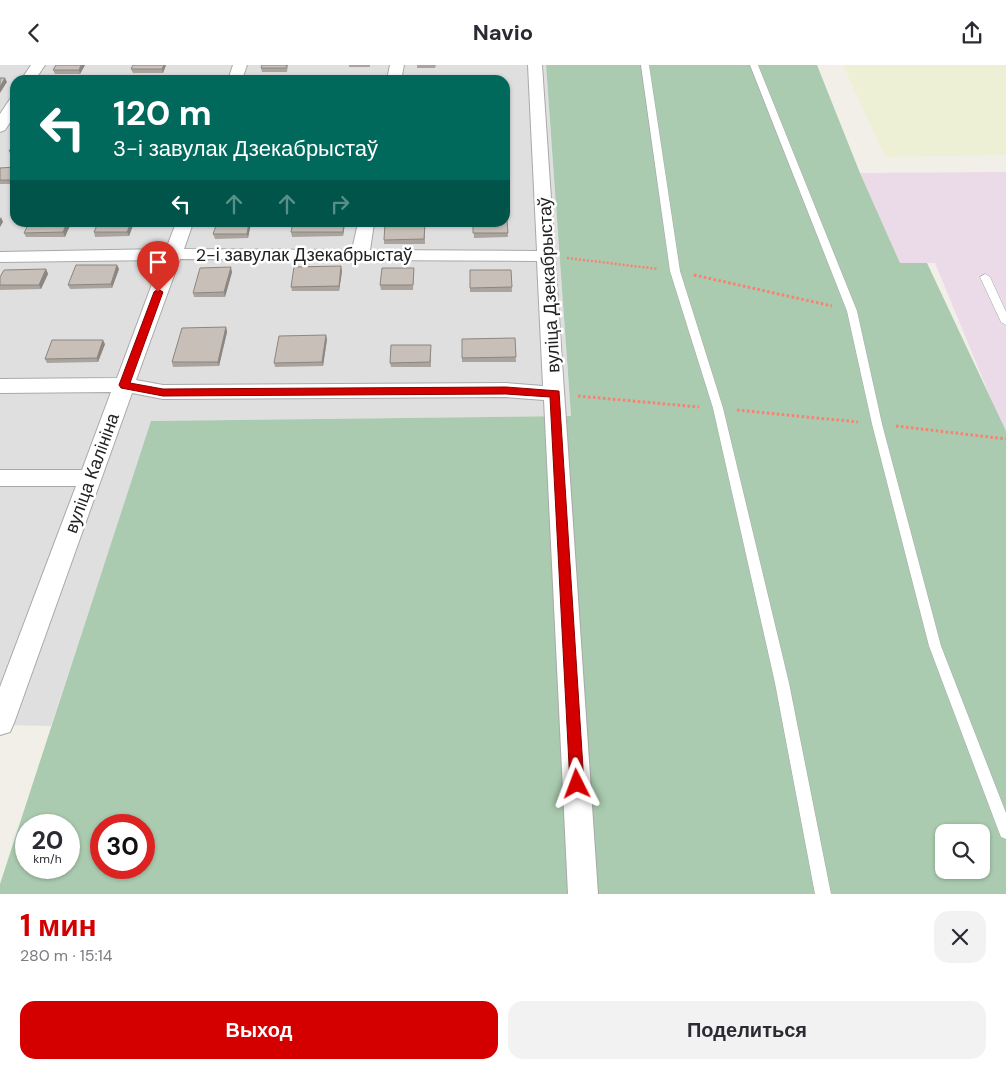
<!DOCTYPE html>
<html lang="ru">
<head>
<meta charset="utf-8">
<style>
	:root { --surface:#fff; --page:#f2f2f3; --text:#2b2b33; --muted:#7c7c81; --accent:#d40000 }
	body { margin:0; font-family:"DM Sans",sans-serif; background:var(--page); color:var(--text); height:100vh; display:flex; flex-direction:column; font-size:19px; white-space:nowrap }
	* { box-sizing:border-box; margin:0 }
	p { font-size:16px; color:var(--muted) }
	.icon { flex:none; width:28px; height:28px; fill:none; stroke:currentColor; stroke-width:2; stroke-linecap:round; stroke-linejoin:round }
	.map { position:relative; height:829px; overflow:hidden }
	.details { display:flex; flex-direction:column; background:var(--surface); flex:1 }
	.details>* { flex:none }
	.guide { position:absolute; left:10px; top:10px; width:500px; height:152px; border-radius:15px; box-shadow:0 1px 4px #0004; background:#00695c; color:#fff; overflow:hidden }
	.controls { position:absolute; left:935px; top:759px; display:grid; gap:10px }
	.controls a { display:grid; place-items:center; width:55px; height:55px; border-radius:10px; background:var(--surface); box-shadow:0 1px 4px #0004; font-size:25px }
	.speed { position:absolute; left:15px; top:749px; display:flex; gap:10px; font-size:25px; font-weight:700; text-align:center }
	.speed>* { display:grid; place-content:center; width:65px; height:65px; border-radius:50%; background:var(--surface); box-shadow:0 1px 4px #0004; line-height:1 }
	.speed small { font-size:12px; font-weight:400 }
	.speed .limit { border:8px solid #d22; background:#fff; color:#111 }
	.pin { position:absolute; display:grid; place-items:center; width:42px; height:42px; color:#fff; margin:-51px -21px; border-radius:50% 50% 50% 0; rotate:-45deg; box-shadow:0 0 5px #0007 }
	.pin .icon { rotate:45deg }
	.me { position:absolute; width:55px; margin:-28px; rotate:357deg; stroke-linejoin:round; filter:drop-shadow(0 0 4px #0008) }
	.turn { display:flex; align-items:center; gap:18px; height:105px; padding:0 20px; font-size:22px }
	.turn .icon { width:65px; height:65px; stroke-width:2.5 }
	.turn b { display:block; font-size:35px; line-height:42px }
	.lanes { display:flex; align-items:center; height:48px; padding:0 20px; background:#0003; justify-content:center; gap:25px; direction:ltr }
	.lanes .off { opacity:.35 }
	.round { display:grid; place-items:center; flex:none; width:52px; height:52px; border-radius:15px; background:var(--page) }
	.headline { display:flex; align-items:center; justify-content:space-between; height:85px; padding:0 20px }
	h1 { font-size:30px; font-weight:700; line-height:38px; color:var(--accent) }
	.button { display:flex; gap:10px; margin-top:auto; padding:10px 20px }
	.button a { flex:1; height:58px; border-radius:15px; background:var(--accent); color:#fff; font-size:20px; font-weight:700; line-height:58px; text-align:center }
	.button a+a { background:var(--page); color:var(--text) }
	header { display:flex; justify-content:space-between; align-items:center; height:65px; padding:0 20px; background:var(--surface); font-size:22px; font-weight:700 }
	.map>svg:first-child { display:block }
</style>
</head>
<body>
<header><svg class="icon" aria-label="back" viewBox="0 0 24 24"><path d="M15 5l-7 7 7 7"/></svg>Navio<svg class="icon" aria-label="share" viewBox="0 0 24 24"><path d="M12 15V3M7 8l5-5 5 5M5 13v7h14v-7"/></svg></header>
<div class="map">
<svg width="1006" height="829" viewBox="0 0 1006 829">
	<rect width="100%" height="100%" fill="#f2efe9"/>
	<path fill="#e0dfdf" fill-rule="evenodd" d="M0,0h546l25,351 -419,5 -101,305 -51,-1zM15,15h490v143h-490z"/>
	<path fill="#ebdbe8" d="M1006,107v263l-71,-172h-35l-40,-90z"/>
	<path fill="#eef0d5" d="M843,0h163v90l-121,2z"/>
	<path fill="#aacbaf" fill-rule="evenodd" d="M546,0h271l43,108 40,90h27l79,168v463h-1006v-10l151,-463 420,-5zM26,760h43v42h-43zM101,760h43v42h-43zM944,768h37v37h-37z"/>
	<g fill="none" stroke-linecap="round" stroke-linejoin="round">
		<defs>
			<g id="service">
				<path d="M641,0h8l31,206 43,137 66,275 42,211h-16l-40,-211 -62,-275 -43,-137z"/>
				<path d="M750,0h8l99,246 25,113 59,222 65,167v26l-5,-2 -2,-5 -70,-186 -57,-222 -25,-113z"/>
				<path d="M985,209l5,3 16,35v13l-5,-3 -21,-45z"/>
			</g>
			<g id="minor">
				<path d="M31,0h14l-10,15h-14z"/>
				<path d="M233,0h14l-5,15h-14z"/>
				<path d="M390,0h14l-3,15h-14z"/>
				<path d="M528,0h14l56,829h-30l-24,-494 -38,-3 -343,2 -31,-6 -118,330 -4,9 -10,3v-48l76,-201h-76v-16h82l29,-78 -111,1v-14l117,-1 44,-118 -161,2v-10l166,-3 10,-26h17l-9,26 168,1 6,-27h16l-4,27 167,1zM180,194l357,2 6,125 -37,-3 -343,2 -27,-5z"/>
				<path d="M15,32v18l-10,15 -5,2v-18l10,-15z"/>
			</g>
		</defs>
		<use href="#service" stroke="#a9a9a9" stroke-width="1"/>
		<use href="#minor" stroke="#a9a9a9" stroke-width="2"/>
		<g stroke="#fa8072" stroke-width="2.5" stroke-dasharray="2 2" stroke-linecap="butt">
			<path d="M567,193l91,11"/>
			<path d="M694,210l2,1"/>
		</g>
		<g stroke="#fa8072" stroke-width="3" stroke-dasharray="2.5 2.5" stroke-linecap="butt">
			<path d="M694,210l138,31"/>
			<path d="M578,331l121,11"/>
			<path d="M737,345l121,12"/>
			<path d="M896,361l110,13"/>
		</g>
		<use href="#service" fill="#fff" fill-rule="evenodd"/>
		<use href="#minor" fill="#fff" fill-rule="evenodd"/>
	</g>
	<g fill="#aba49e">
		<path d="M56,0h29l-5,9h-25l-2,-4z"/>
		<path d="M166,0l-3,8h-30l-2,-4z"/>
		<path d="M288,0l-1,7h-25l-1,-4z"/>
		<rect x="349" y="0" width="21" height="2"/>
		<path d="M417,0h19l-1,3h-18z"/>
		<rect x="505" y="51" width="4" height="20"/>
		<path d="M15,77v14h-4l-2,-5z"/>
		<path d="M505,88h2l1,17h-3z"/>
		<path d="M15,102v17h-15v-16z"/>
		<path d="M507,155l1,17 -34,1 -1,-15z"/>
		<path d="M29,158h42l-6,14h-39l-2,-4z"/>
		<path d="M98,158h36l-5,13 -34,1 -1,-5z"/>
		<path d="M251,158l-3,15 -33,1 -2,-5z"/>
		<path d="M293,158h52l-2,13 -51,1 -1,-5z"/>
		<path d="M425,162v17h-41v-4z"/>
		<path d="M117,200l2,4 -7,19 -42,1 -2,-4z"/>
		<path d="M414,203l-1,22h-32l-1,-5z"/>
		<path d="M46,204l2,5 -7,15 -41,1v-13z"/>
		<path d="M470,205h41l1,22h-42z"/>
		<path d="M342,206l-3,20h-47l-1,-4z"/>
		<path d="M232,207l-7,25h-31l-1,-4z"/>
		<path d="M226,262l1,5 -8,34 -46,1 -1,-5z"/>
		<path d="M515,273l1,24h-54v-4z"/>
		<path d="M327,274l-4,27 -48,1 -1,-4z"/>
		<path d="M105,279l-7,18 -51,1 -2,-4z"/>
		<path d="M431,284v18h-40l-1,-4z"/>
	</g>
	<g fill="#8b8681">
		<path d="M81,0h4l-5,9 -1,-4z"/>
		<path d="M164,0h2l-3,8 -1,-4z"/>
		<path d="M5,13l2,4 -7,11v-6z"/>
		<path d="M1,152l2,5 -3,5v-8z"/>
		<path d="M67,158h4l-6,14 -2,-5z"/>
		<path d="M131,158h3l-5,13 -2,-4z"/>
		<path d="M249,158h2l-3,15 -1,-4z"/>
		<path d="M344,158h1l-2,13v-4z"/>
		<path d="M117,200l2,4 -7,19 -1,-4z"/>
		<path d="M341,201l1,5 -3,20v-5z"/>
		<path d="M231,202l1,5 -7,25 -1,-5z"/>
		<path d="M46,204l2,5 -7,15 -2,-4z"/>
		<path d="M226,262l1,5 -8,34 -1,-4z"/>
		<path d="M326,270l1,4 -4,27 -1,-4z"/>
		<path d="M103,275l2,4 -7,18 -1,-4z"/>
	</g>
	<g fill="#c7bfb8" stroke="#8b8681">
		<path d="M56,0h25l-2,5h-26z"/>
		<path d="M133,0h31l-2,4h-31z"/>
		<path d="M262,0h25l-1,3h-25z"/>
		<path d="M0,13h5l-5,9z"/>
		<path d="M163,14h26l-1,1h-25z"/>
		<path d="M416,14h28v1h-29z"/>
		<path d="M505,22h1l1,12h-2z"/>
		<rect x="505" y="51" width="4" height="15"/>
		<path d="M15,77v9h-6z"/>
		<path d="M505,88h2l1,12h-3z"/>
		<path d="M15,102v13h-15v-12z"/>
		<path d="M505,155h2l1,13h-35v-10h32z"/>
		<path d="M29,158h38l-4,9 -39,1z"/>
		<path d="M98,158h33l-4,9h-33z"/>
		<path d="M217,158h32l-2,11h-34z"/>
		<path d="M293,158h51l-1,9h-52z"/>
		<path d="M385,158h40l-1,16 -40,1z"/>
		<path d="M76,200h41l-6,19 -43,1z"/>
		<path d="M341,201l-2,20 -48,1 3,-20z"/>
		<path d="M231,202l-7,25 -31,1 7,-25z"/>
		<path d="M382,203h32l-1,17h-33z"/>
		<path d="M46,204l-7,16h-39v-8l4,-7z"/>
		<path d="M470,205h41l1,17 -42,1z"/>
		<path d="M226,262l-8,35h-46l10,-34z"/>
		<path d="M326,270l-4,27 -48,1 5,-27z"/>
		<path d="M515,273l1,19 -54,1v-19z"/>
		<path d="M52,275h51l-6,18 -52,1z"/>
		<path d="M391,280h40l-1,17 -40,1z"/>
	</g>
	<path fill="#d40000" stroke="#8a0000" d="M158,224l5,3 -33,91 33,6 343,-2 53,4 25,393 -2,5 -5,2 -5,-2 -2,-5 -20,-387 -44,-3 -343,2 -42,-8 -2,-3 35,-93z"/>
	<g text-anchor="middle" stroke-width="5" stroke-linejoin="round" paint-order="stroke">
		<g font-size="18" fill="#222" stroke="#fff">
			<text x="304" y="196">2-і завулак Дзекабрыстаў</text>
			<text transform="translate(549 220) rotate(-93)" y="6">вуліца Дзекабрыстаў</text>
			<text transform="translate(92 408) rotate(-70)" y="6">вуліца Калініна</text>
		</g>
	</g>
</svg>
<div class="controls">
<a><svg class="icon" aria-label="search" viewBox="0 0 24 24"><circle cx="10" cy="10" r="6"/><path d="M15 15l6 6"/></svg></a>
</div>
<div class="speed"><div>20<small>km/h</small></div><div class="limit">30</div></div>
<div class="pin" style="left:158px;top:227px;background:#d93025"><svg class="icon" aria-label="arrive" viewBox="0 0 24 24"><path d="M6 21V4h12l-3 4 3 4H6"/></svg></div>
<svg class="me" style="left:577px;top:719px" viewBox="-20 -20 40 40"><path d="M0-17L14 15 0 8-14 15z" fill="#d40000" stroke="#fff" stroke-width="4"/></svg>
<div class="guide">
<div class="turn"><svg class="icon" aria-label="left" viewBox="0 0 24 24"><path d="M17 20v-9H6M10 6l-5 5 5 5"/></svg><div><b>120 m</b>3-і завулак Дзекабрыстаў</div></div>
<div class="lanes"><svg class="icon" aria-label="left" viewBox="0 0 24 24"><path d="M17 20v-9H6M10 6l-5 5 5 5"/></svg><svg class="icon off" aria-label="ahead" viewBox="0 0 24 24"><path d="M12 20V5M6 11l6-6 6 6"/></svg><svg class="icon off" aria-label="ahead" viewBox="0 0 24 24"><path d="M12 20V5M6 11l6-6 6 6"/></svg><svg class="icon off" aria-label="right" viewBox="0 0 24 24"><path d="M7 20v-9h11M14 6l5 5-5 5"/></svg></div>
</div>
</div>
<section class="details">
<div class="headline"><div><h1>1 мин</h1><p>280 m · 15:14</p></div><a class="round"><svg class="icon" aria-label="close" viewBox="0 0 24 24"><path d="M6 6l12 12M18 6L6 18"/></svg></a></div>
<div class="button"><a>Выход</a><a>Поделиться</a></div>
</section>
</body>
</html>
